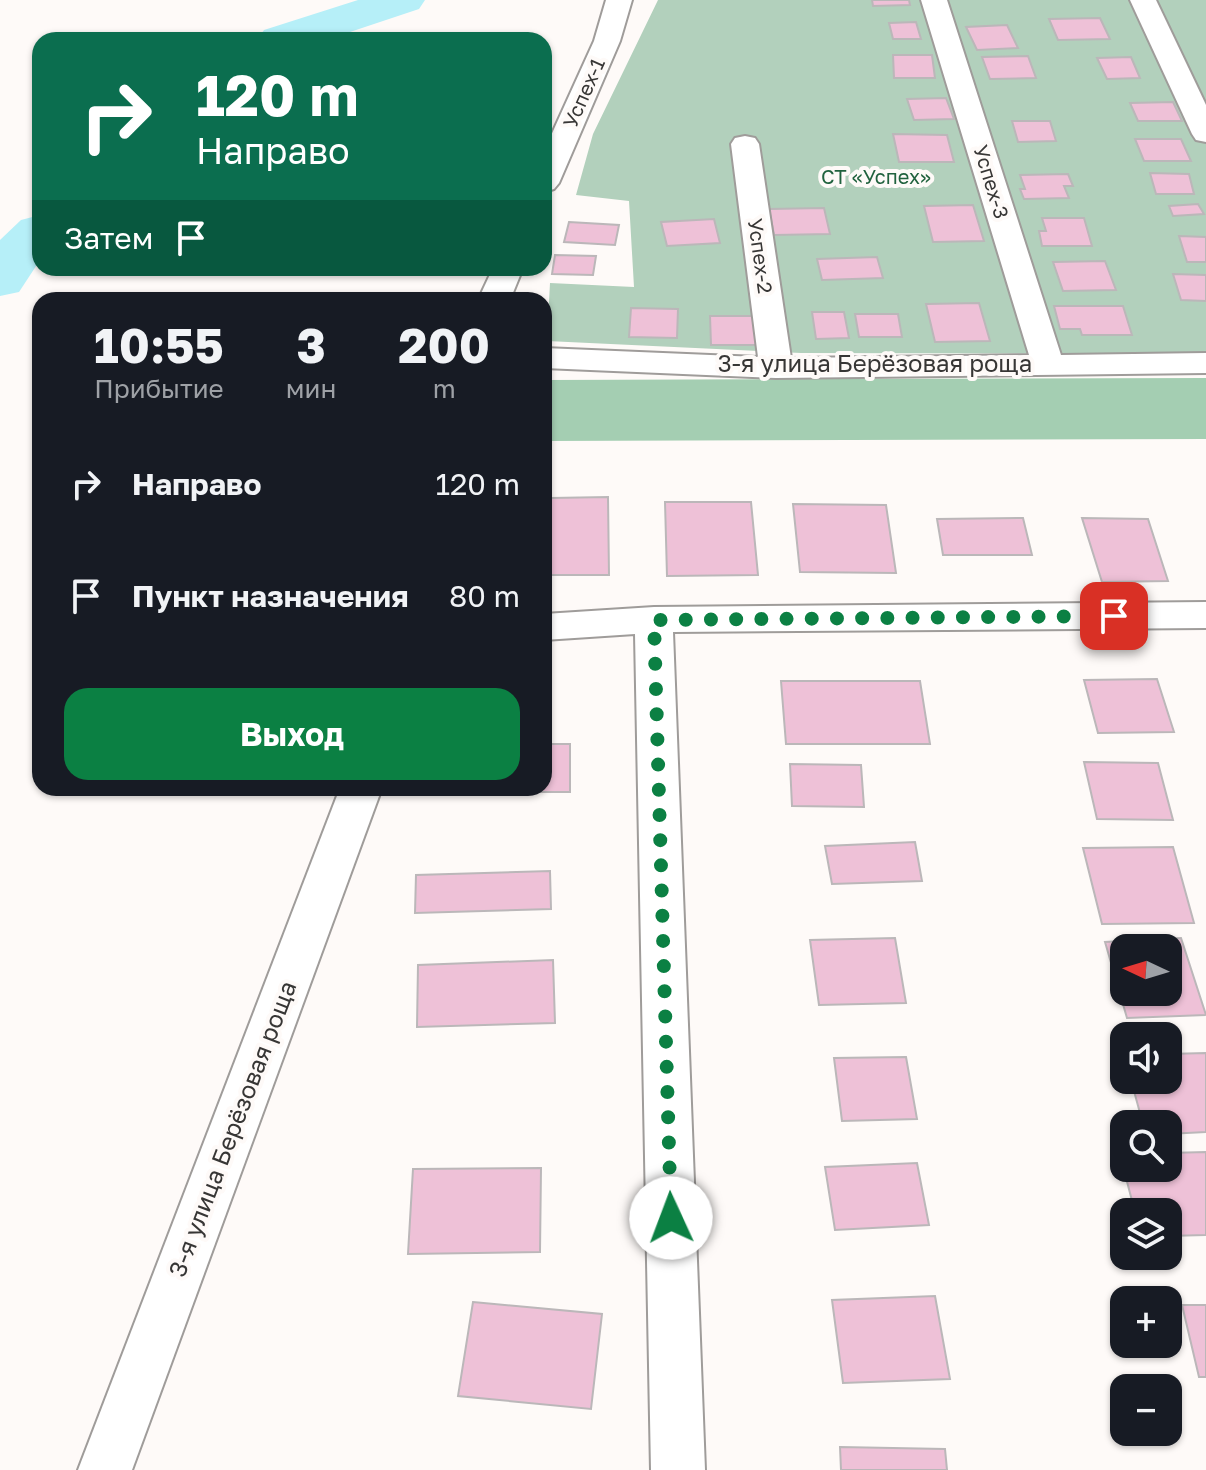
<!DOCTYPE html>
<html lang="ru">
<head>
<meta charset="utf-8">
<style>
	:root { --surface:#171b24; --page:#20242c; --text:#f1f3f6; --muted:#9ea1a6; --accent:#0b8043 }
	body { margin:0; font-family:"Golos Text",sans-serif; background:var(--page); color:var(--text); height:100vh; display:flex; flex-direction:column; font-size:30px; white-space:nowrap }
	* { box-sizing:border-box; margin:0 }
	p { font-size:26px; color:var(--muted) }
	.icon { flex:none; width:44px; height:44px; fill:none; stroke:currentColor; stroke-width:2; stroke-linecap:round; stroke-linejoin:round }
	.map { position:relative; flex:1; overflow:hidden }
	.details { position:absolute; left:32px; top:292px; width:520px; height:504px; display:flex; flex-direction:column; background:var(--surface); border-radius:24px; box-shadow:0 2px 6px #0004 }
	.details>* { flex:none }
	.guide { position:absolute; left:32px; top:32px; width:520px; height:244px; border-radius:24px; box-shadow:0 2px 6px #0004; background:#0b6e4f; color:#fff; overflow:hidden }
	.needle { width:52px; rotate:274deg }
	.fabs { position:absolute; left:1110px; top:934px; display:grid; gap:16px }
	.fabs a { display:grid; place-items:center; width:72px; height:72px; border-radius:16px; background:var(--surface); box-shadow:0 2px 6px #0004; font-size:40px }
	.pin { position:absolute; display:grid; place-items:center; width:68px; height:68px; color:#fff; margin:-34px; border-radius:16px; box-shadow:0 4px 12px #0006 }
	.me { position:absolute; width:88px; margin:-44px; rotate:358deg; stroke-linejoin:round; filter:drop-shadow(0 0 6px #0008) }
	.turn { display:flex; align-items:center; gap:28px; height:168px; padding:0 32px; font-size:36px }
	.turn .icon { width:104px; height:104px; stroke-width:2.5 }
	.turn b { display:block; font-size:56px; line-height:68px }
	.then { display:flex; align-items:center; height:76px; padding:0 32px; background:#0003; gap:16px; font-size:30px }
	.eta { display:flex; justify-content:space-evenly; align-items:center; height:136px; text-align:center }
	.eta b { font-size:48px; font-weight:700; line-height:56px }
	.cta { display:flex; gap:16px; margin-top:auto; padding:16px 32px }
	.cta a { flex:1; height:92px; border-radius:24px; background:var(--accent); color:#fff; font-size:32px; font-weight:700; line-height:92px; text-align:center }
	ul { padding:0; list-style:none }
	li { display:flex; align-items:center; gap:24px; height:112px; padding:0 32px }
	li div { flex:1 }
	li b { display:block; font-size:30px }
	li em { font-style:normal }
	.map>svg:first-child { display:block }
</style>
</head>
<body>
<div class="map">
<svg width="1206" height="1470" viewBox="0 0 1206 1470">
	<rect width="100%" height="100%" fill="#fefaf8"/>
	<path fill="#b2d0bc" d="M658,0h548v354l-405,-1 -254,-12 3,-58 84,4 -5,-86 -53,-6 17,-61z"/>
	<path fill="#a4ceb2" d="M1206,378v61l-662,2v-61z"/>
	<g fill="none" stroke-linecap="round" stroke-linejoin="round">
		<g fill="#b6eff8" fill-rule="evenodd">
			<path d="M358,0h67l-6,9 -93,31h-69l7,-10z"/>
			<path d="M40,215v45l-21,32 -19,4v-56l21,-20z"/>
		</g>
	</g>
	<g fill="#eec1d7" stroke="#bbb7b9" stroke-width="2" fill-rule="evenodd">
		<path d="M872,0h37l1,5 -37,1z"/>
		<path d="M1100,18l10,21 -52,1 -9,-21z"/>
		<path d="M916,22l5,17h-28l-4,-16z"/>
		<path d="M1007,25l11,23 -41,2 -11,-23z"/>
		<path d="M893,55h39l3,23h-41z"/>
		<path d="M1028,56l8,22 -46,1 -8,-22z"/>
		<path d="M1131,57l9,21 -33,1 -10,-21z"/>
		<path d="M946,98l8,21 -40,1 -7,-21z"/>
		<path d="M1173,102l9,19h-44l-8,-18z"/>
		<path d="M1012,121h38l6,20 -38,1z"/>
		<path d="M893,134l54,1 7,27h-55z"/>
		<path d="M1135,139h46l10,22h-47z"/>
		<path d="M1150,173l39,1 5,20h-38z"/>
		<path d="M1068,174l5,12h-9l5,12 -45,1 -4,-10h5l-5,-14z"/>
		<path d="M1198,204l6,10 -31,2 -4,-10z"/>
		<path d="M973,205l11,36 -51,1 -9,-36z"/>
		<path d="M824,208l6,26 -56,1 -5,-26z"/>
		<path d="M1042,218h42l8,28h-50l-3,-15h7z"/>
		<path d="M714,219l6,24 -53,3 -6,-24z"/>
		<path d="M569,222l50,3 -4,20 -51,-3z"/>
		<path d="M1179,236l27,1v25h-19z"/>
		<path d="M555,255l41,1 -3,19 -41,-1z"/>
		<path d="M877,257l6,21 -61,2 -5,-21z"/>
		<path d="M1105,261l11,29 -53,1 -10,-29z"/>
		<path d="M1173,274l33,1v26l-25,-1z"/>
		<path d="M979,303l11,38 -55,1 -9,-38z"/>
		<path d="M1054,306h69l9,29h-50l-2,-6h-20z"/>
		<path d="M631,308l47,1 -1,29 -48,-1z"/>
		<path d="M812,312h32l5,26 -33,1z"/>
		<path d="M855,314h43l4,23h-43z"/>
		<path d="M710,316h44l3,29h-46z"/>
		<path d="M608,497l1,78h-59l1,-77z"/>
		<path d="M665,502h86l7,73 -91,1z"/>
		<path d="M793,504l93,1 10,68 -96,-1z"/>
		<path d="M1023,518l9,37h-89l-6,-36z"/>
		<path d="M1082,518l66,1 20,62 -66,1z"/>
		<path d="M1157,679l17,53 -76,1 -14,-53z"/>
		<path d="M781,681h139l10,63h-144z"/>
		<path d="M544,744h26v48h-93v-4h67z"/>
		<path d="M1084,762l74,1 15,57 -76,-1z"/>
		<path d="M790,764l71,1 3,42 -72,-1z"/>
		<path d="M915,842l7,39 -90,3 -7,-38z"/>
		<path d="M1173,847l21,76 -92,1 -19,-76z"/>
		<path d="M550,871l1,38 -136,4 1,-38z"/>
		<path d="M895,938l11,65 -87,2 -9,-65z"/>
		<path d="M1181,938l25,77 -79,3 -22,-76zM1124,948h44v44h-44z"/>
		<path d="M553,960l2,63 -138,4 1,-62z"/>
		<path d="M1206,1053v79l-38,2v-10h-25l-12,-44h37v-26z"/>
		<path d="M906,1057l11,62 -75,2 -8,-63z"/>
		<path d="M1206,1152v83l-38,1v-24h-33l-15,-57h4v13h44v-15z"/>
		<path d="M917,1163l12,62 -94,5 -10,-63z"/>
		<path d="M541,1168l-1,84 -132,2 5,-85z"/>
		<path d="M935,1296l15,83 -107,4 -11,-83z"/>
		<path d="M473,1302l129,12 -11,95 -133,-13z"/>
		<path d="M1182,1305h24v72h-7z"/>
		<path d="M840,1447l105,2 2,21h-106z"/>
	</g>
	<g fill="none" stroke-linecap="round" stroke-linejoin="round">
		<defs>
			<g id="street">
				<path d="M606,0h26l-12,41 -61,142 -5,6 -10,3v-41l50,-110z"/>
				<path d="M921,0h26l114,355 145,-2v20l-430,5 -232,-10v-20l214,9 -27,-213 4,-6 10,-2 10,2 4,6 32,214 238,-3z"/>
				<path d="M1130,0h26l50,105v37l-10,-2 -4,-6z"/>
				<path d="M493,268h30l-13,32h-32z"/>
				<path d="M1206,602v26l-533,4 32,838h-54l-16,-836 -91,6v-26l110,-7z"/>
				<path d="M340,788h42l-250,682h-54z"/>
			</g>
		</defs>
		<use href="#street" stroke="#9f9c9a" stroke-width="4"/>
		<use href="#street" fill="#fff" fill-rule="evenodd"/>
	</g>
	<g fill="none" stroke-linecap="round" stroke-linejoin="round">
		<path stroke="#0b8043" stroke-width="14" stroke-dasharray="0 25.2" d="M671,1218l-17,-598 460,-4"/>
	</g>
	<g text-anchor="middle" stroke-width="8" stroke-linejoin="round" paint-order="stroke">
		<g font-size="20" fill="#373635" stroke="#fefaf8">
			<text transform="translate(584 93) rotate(-66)" y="7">Успех-1</text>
			<text transform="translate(991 182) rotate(73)" y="7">Успех-3</text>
			<text transform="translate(760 256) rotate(82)" y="7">Успех-2</text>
		</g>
		<g font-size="20" fill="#21623e" stroke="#fefaf8">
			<text x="876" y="184">СТ «Успех»</text>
		</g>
		<g font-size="24" fill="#373635" stroke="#fefaf8">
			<text x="875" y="372">3-я улица Берёзовая роща</text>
			<text transform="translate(233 1129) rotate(-69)" y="8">3-я улица Берёзовая роща</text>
		</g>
	</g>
</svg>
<div class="fabs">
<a><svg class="needle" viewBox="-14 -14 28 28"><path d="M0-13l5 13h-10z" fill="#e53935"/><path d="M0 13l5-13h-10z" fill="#9ea1a6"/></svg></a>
<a><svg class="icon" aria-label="sound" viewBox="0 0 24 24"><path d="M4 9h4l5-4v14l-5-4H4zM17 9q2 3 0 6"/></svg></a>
<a><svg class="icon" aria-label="search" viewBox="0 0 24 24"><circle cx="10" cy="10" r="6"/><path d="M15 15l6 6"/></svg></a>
<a><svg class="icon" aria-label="layers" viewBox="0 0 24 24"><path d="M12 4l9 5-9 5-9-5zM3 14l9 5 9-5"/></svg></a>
<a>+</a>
<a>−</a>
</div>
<div class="pin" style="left:1114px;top:616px;background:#d93025"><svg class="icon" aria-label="arrive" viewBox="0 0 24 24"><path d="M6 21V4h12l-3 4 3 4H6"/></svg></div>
<svg class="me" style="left:671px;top:1218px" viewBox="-20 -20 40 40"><circle r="19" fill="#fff"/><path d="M0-13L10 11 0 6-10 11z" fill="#0b8043"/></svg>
<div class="guide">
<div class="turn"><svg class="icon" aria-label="right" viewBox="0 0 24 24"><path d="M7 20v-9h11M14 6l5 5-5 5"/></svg><div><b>120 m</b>Направо</div></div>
<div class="then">Затем<svg class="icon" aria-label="arrive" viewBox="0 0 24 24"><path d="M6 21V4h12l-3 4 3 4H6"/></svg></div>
</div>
<section class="details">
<div class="eta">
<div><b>10:55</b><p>Прибытие</p></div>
<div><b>3</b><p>мин</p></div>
<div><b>200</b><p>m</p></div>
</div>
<ul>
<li><svg class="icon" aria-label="right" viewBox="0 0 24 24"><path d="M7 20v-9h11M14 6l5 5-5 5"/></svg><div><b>Направо</b></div><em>120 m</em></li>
<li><svg class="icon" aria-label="arrive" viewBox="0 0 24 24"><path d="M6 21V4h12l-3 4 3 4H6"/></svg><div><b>Пункт назначения</b></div><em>80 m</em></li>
</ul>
<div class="cta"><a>Выход</a></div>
</section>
</div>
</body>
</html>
